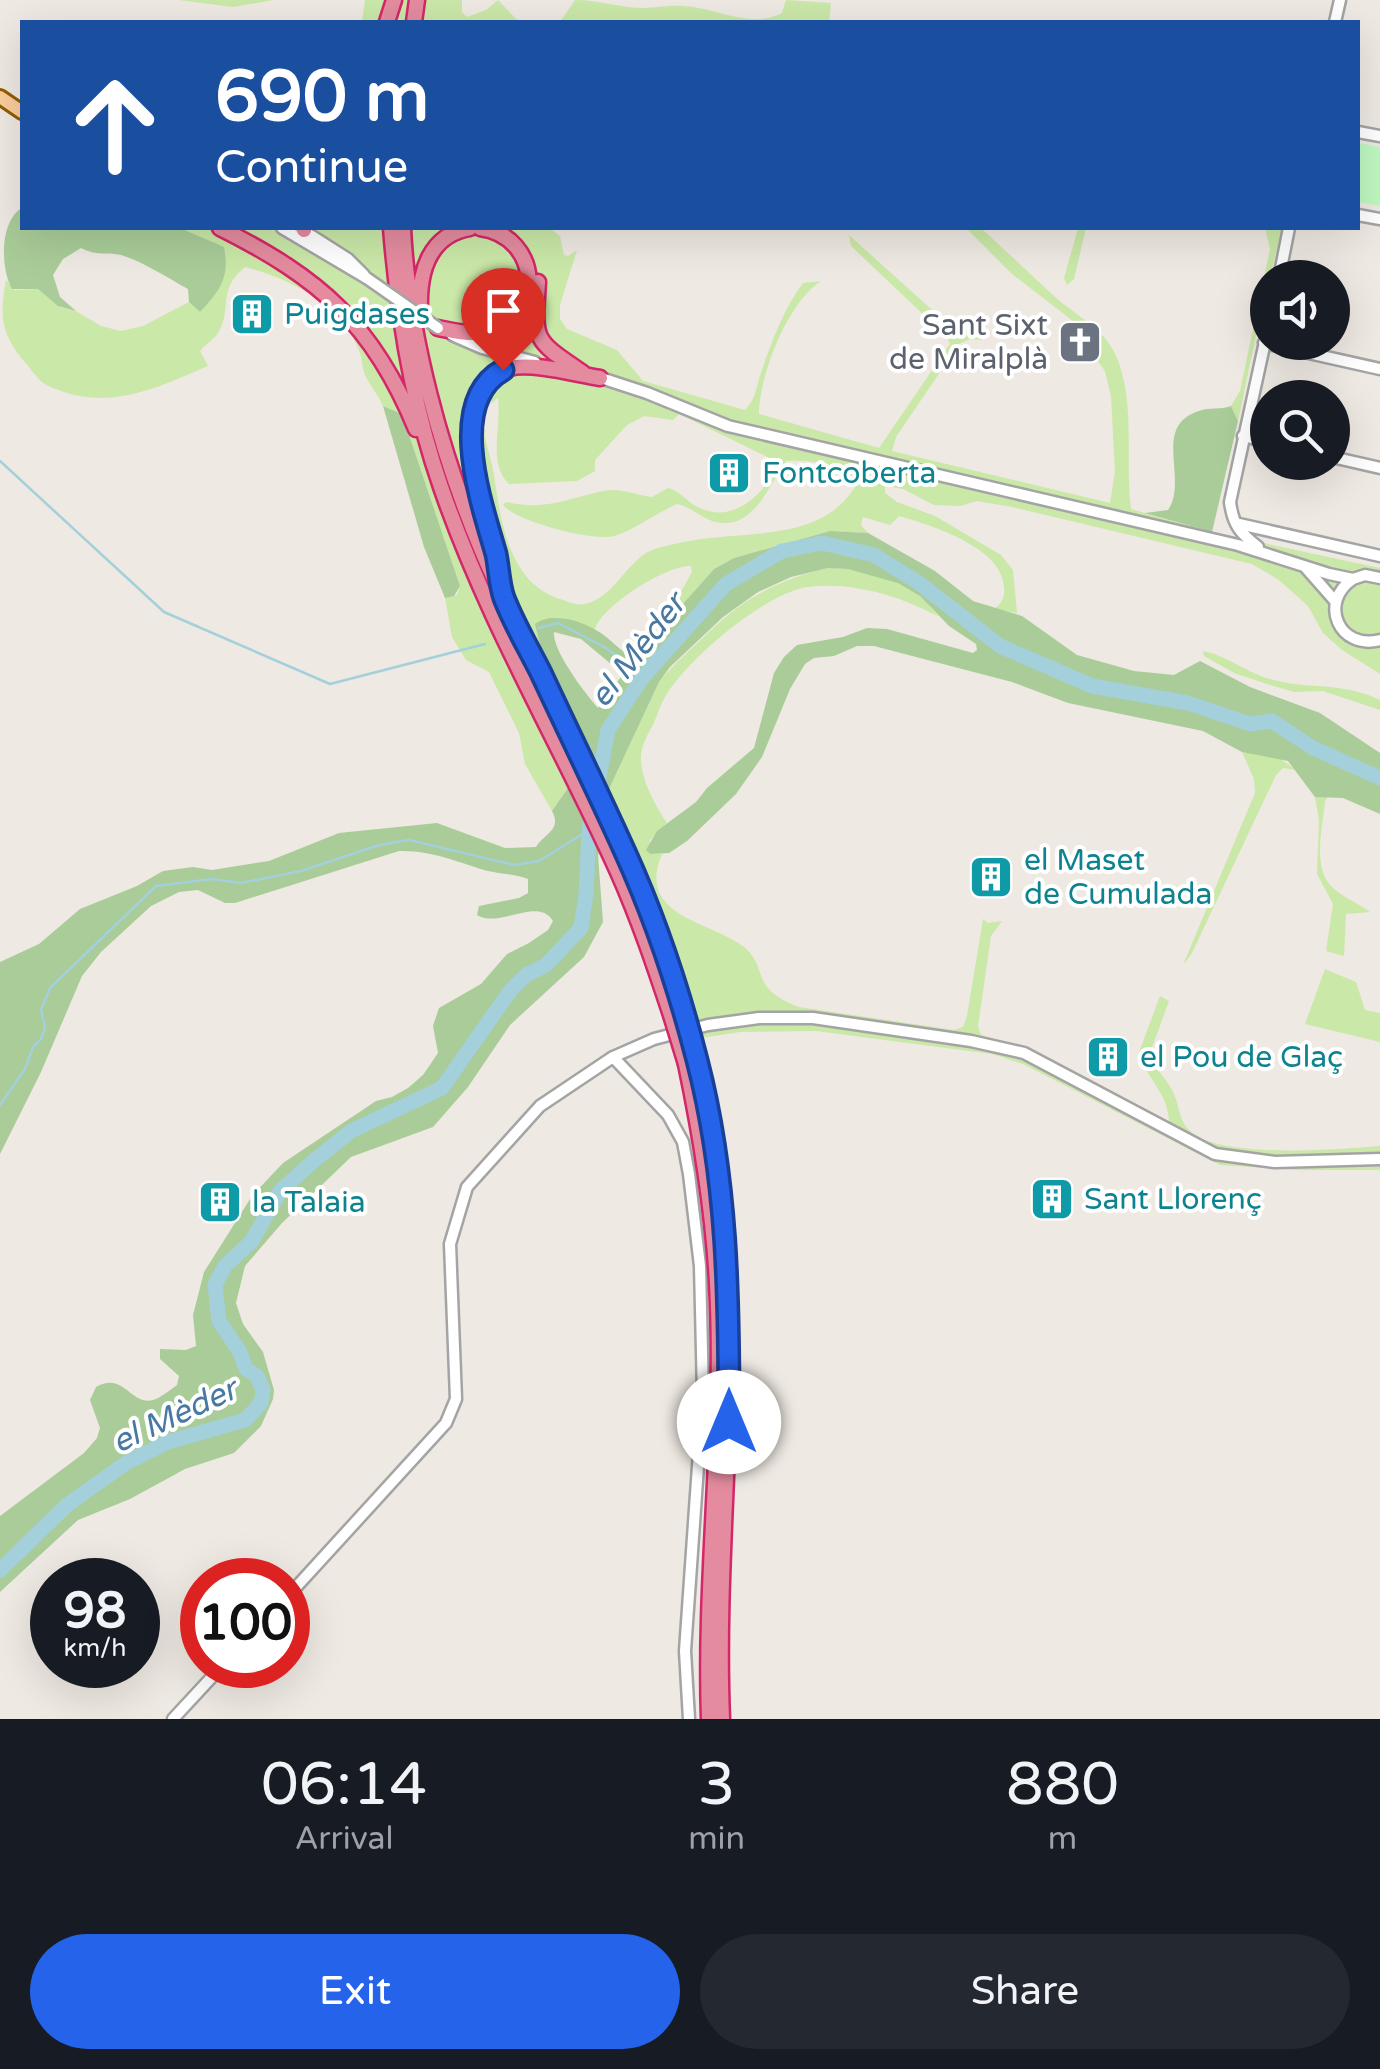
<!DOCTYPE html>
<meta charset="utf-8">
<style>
body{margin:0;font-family:"Varela Round",sans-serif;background:#242831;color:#f1f3f6;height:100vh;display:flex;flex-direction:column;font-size:38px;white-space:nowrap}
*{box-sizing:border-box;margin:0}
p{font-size:32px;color:#9ea1a6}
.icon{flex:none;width:55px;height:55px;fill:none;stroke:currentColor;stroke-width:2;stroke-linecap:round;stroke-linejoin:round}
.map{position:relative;height:1719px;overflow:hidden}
.panel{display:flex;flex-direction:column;background:#171b24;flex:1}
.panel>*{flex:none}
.banner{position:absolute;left:20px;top:20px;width:1340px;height:210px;border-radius:0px;box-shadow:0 10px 40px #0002;background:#1a4fa0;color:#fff;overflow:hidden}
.fabs{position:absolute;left:1250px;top:260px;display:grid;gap:20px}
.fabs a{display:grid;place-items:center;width:100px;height:100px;border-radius:50%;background:#171b24;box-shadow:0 10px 40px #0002;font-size:50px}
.speed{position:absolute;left:30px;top:1558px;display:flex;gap:20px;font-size:50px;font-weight:700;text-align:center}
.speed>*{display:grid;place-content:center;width:130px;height:130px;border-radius:50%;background:#171b24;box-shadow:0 10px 40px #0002;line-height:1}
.speed small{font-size:25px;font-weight:400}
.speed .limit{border:15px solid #d22;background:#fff;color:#111}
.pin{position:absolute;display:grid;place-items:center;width:85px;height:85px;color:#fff;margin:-102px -42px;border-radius:50% 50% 50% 0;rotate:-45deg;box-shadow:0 0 10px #0007}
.pin .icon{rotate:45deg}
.me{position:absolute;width:110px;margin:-55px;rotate:0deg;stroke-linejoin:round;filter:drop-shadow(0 0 8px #0008)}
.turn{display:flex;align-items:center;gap:35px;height:210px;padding:0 30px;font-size:45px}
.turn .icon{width:130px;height:130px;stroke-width:2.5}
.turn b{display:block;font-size:70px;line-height:85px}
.eta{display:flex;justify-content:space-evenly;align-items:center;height:170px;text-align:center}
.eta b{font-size:60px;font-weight:600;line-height:70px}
.button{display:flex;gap:20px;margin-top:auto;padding:20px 30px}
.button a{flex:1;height:115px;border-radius:60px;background:#2563eb;color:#fff;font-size:40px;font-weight:600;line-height:115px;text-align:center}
.button a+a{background:#242831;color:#f1f3f6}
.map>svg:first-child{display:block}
.grass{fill:#cae8a8;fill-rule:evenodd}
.forest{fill:#a9cc98;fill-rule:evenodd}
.park{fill:#bff8c1}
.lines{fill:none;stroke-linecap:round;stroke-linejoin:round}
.stream{stroke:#a3d0db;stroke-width:2.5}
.river{stroke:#a3d0db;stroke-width:15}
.minor-casing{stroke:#a4a4a4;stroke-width:15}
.major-casing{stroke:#925d03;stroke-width:18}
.highway-casing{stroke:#d42769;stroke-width:19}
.minor{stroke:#fff;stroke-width:10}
.major{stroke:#facd9b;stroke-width:12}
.highway{stroke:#e48b9f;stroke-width:14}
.minor-bridge-casing{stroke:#a4a4a4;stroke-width:15;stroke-linecap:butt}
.highway-bridge-casing{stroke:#d42769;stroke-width:19;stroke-linecap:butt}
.minor-bridge{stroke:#fff;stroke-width:10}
.highway-bridge{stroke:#e48b9f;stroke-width:14}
.route-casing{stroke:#184099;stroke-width:25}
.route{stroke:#2563eb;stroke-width:18}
.labels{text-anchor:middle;stroke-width:8;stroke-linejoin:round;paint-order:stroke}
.culture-label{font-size:30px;fill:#0d838f;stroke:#fff;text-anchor:start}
.worship-label{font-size:30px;fill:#5b616d;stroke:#fff;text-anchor:end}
.water-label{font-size:32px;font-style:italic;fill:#4879a2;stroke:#fff}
</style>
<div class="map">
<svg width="1380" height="1719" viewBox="0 0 1380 1719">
<rect width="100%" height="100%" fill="#eee9e2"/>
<path class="grass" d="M179 0H274L233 7Z
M365 0H462V12L467 17 486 10 498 0 519 22H362Z
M575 0C599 0 620 8 644 8 657 8 670 5 683 6 716 7 750 30 782 13L786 0 831 3 829 22H560Z
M180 228H550L560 236 564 255 568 256 577 250 560 305V319L567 329 617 350 643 381 745 410C756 399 756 387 761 373 771 343 784 308 803 283L821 281C787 303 759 376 759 414L879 448 950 344 946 336 851 246 849 235 941 318 960 326 976 325 975 336 983 340 970 339 959 344 896 437 892 451 1110 503 1115 472 1111 396 1105 371 1094 356V346L1082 328 1012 274 966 228H981C1006 251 1030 274 1055 297 1079 318 1108 330 1119 363 1135 410 1125 461 1131 509L1212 532 1380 568V674L1342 650 1323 633 1308 606 1279 580 1252 564 1012 507 977 501 960 506 934 505 903 489 885 486V493L897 502 935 516 1001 555 1013 570 1017 613 994 609C1004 602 1006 594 1003 581 996 546 931 525 899 516L890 525 863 517 861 525 868 533 830 531 734 558 714 569 672 617 679 595 692 572 691 566C666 565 602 606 595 629L557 618 541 649 584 743 568 788 552 811 525 764 519 733 489 672 466 660 452 637 445 598 457 595 460 586 402 414 383 406C378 394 367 382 364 372 362 367 362 361 361 356 345 306 292 279 245 267 216 291 233 308 218 333 214 339 205 345 200 351L208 366C162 386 114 409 64 392 57 389 49 387 43 383 35 376 29 366 22 359 0 331 0 315 6 280L14 290 38 289 60 307 76 311 101 326 121 331 143 326 189 302 200 312 224 248ZM498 398C502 425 487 463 509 484L577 481 595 471V460L627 425 644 416 673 420 679 414 772 459C774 474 768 483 758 494 739 512 718 519 694 505 685 499 679 491 668 488L652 497C635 495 620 487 603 491 566 499 546 511 506 502L503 505C515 521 593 542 614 536 635 530 656 513 677 504 691 507 699 516 712 521 753 534 769 484 786 461 810 460 842 463 858 482 822 547 740 528 679 543 666 546 653 548 643 555 624 569 610 599 585 604 578 606 569 602 563 600 509 585 501 523 494 475 490 450 480 433 485 408Z
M1078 228H1086L1074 279 1067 285 1064 278Z
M1265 228H1282L1270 277 1268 278 1238 421 1231 406 1240 391 1270 249Z
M828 568C857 568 893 576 916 593 925 599 931 609 939 617 901 596 852 581 807 587 764 594 687 659 665 697 660 705 657 716 653 725 647 735 640 748 641 761 642 781 656 807 667 823L650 840V854H662C635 917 712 921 744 947 770 969 748 988 799 1007L954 1030 963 1027 967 1016 983 919 988 923 1002 921 991 936 978 1026 981 1035C1052 1055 1104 1088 1169 1122 1169 1096 1148 1078 1138 1055L1160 996 1169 1001 1149 1056C1156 1070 1168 1080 1174 1094 1179 1106 1180 1122 1189 1130 1218 1160 1339 1149 1380 1146V1170H1299L1220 1165 1023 1064 992 1054 816 1031 740 1032 701 1038 655 898 609 789 659 682C674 663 693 648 710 631 745 597 781 579 828 568Z
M1203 651C1226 655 1247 673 1270 679 1307 690 1341 681 1380 700V710L1323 691 1294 692 1270 685 1234 673 1204 656Z
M1242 752 1278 757 1296 770 1283 768 1276 775 1192 953 1183 965 1255 793 1254 779Z
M1329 795 1325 801C1323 825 1312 866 1331 886 1342 897 1358 903 1370 912L1346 914 1344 956 1326 951 1333 904 1317 874 1319 820 1315 797Z
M1325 969 1356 982 1365 1010 1380 1013V1042L1305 1024Z"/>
<path class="forest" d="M22 208V228H180L224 247C230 278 220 290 200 312L189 302 188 289C166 277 144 262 121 255 105 251 98 257 81 248L63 259 53 275 60 297 76 311 58 306 38 289H12C0 268 0 220 22 208Z
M383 406 402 414 460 586 454 596 445 598 424 547Z
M1231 406 1238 421 1212 532 1145 513 1168 510C1189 480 1151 426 1199 411 1210 407 1220 410 1231 406Z
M830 531 868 533 935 571 973 601 1022 616 1077 655 1134 671 1174 675 1200 661 1250 687 1320 713 1380 753V814L1343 798 1315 797 1288 761 1242 752 1203 731 1068 703 1012 682 874 646H857L834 656 814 658 805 664 790 689 762 757 736 794 687 841 669 853 650 854 646 850 657 831 696 802 707 788 754 748 774 673 784 657 797 645 843 637 867 628 887 629 973 653 977 650 976 644 949 626 920 596 898 583 848 569 828 568 791 577 758 592 723 617 670 667 659 682 609 789 598 856 603 922 584 957 510 1025 468 1087 433 1127 351 1157 282 1223 245 1266 236 1303 243 1324 263 1352 274 1390 273 1399 261 1426 234 1453 185 1469 130 1499 78 1520 0 1592V1516L84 1453 97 1438 100 1428 90 1400 96 1387C125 1370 131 1409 156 1399 163 1396 171 1389 177 1385L179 1376 160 1359V1349L186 1350 196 1346 193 1315 204 1272 252 1196 283 1163 376 1101 392 1097 408 1088 423 1075 438 1053 433 1026 439 1008 481 984 507 954 529 943 548 930 553 921C538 896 499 929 477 915L479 906 519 898 528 893V879C514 874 501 874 488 871 457 862 431 850 399 851L235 903H225L198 890 179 892 151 906 101 952 82 976 41 1072 0 1154V962L39 944 80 909 137 886 163 871 193 867 212 870 269 861 339 833 437 823 505 848 536 847C545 833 562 830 552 811L568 788 584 743 541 649 535 624C550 612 580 620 596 630 611 638 619 652 635 658L714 569 734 558ZM554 632 581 639 623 674 598 708C585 693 552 650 554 632Z"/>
<path class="park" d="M1358 143 1380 147V206L1358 202Z"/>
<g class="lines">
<path class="stream" d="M0 461 164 612 330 684 485 644
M539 628 558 623 606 648 644 676
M0 1105 25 1069 33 1047 41 1039 45 1028 41 1010 50 988 156 886 212 879 241 883 301 871 379 845 409 840 514 865 539 861 589 830"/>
<path class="river" d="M0 1570 67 1505 126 1463 168 1442 245 1420 261 1403 263 1390 257 1376 246 1369 240 1352 219 1321 215 1285 225 1266 251 1242 281 1190 316 1159 351 1131 442 1088 510 991 526 975 546 965 581 928 586 894 589 830 608 730 642 678 726 584 782 551 822 543 874 555 919 583 1000 646 1092 686 1188 703 1250 724 1272 721 1313 748 1380 778"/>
<g class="minor-casing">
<path id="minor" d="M1335 22 1340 0
M1358 132 1380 136
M1358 215 1380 219
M282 228 368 279
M301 229 348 259 364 275
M1279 278 1289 228
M452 335 482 348 535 362
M1264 343 1380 369
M595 376 647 393 728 426 1238 545 1329 574 1353 579 1365 575 1380 578
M1243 436 1268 442
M1332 457 1380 468
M1239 524 1380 556
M1258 547C1240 533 1233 525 1230 502L1268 328
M1306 568 1335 601
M1353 579C1318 602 1339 651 1380 640
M613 1057 668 1115 683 1142 689 1174 700 1266 703 1395 685 1651 689 1719
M288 1596 446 1423 456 1399 450 1244 467 1187 540 1106 613 1057 654 1039 708 1025 759 1018H813L971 1041 1024 1053 1215 1154 1275 1162 1380 1159
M173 1719 223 1665"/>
</g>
<g class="major-casing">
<path id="major" d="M0 97 22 112"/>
</g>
<g class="highway-casing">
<path id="highway" d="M387 22 394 0
M414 22 417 0
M220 228C320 278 373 324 416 429
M303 228 304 230
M391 228C398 315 412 404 441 487 487 621 560 744 618 872 639 919 655 967 671 1015
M403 228C408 333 441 454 482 551 526 654 582 752 626 854 649 905 666 959 684 1011
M538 282C534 342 533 339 583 373
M420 308C419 272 429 235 470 228
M438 328C453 331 469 335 485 332 546 322 542 236 480 228
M501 580C493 532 435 388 509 368 532 362 575 374 600 378
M697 1059C713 1131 726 1204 729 1278 734 1425 716 1572 722 1719
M686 1064C701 1136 713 1209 717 1283 725 1428 704 1574 709 1719"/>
</g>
<use href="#minor" class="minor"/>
<use href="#major" class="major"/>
<use href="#highway" class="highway"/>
<g class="minor-bridge-casing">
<path id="minor-bridge" d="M368 279 438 328"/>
</g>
<g class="highway-bridge-casing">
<path id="highway-bridge" d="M684 1011 697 1059
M671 1015 686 1064"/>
</g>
<use href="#minor-bridge" class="minor-bridge"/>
<use href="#highway-bridge" class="highway-bridge"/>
</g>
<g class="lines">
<g class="route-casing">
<path id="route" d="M503 370C445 402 482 505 496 554 499 568 499 584 504 598 514 624 529 649 541 673 569 733 598 792 625 852 655 918 679 990 697 1060 728 1179 729 1299 729 1422"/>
</g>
<use href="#route" class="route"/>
</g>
<defs>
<g id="building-square" transform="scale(2.25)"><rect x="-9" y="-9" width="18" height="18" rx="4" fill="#0f9aa8" stroke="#fff"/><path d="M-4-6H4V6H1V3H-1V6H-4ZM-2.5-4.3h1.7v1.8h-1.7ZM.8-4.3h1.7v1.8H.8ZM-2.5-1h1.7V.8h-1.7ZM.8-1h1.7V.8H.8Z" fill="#fff"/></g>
<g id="church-square" transform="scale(2.25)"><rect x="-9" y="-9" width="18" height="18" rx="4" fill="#6b7280" stroke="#fff"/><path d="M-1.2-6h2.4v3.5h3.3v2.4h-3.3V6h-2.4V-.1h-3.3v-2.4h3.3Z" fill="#fff"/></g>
</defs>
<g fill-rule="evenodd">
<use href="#building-square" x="252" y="314"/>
<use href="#church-square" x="1080" y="342"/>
<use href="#building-square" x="729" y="473"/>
<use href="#building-square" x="991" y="877"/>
<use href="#building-square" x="1108" y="1057"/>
<use href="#building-square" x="1052" y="1199"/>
<use href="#building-square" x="220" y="1202"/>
</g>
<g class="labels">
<g class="culture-label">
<text x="284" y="324">Puigdases</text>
<text x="762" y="483">Fontcoberta</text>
<text x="1024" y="870">el Maset<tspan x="1024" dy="34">de Cumulada</tspan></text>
<text x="1140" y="1067">el Pou de Glaç</text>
<text x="1084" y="1209">Sant Llorenç</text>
<text x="252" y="1212">la Talaia</text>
</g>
<g class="worship-label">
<text x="1048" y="335">Sant Sixt<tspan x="1048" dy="34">de Miralplà</tspan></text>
</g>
<g class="water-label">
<text transform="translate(637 650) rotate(-52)" y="11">el Mèder</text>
<text transform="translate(174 1415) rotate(-25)" y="11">el Mèder</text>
</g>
</g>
</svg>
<div class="fabs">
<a><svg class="icon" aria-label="sound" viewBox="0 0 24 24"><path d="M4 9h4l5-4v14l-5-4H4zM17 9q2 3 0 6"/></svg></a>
<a><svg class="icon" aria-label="search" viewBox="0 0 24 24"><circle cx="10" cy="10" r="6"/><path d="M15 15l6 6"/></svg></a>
</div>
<div class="speed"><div>98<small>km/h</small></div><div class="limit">100</div></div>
<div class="pin" style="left:503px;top:370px;background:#d93025"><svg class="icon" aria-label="arrive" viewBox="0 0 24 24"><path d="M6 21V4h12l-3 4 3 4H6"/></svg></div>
<svg class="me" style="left:729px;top:1422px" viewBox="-20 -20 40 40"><circle r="19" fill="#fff"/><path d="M0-13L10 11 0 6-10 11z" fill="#2563eb"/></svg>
<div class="banner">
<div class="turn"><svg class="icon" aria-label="ahead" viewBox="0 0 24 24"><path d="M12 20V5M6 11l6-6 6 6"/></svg><div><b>690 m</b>Continue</div></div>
</div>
</div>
<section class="panel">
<div class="eta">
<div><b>06:14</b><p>Arrival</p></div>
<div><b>3</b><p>min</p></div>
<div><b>880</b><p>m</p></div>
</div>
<div class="button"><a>Exit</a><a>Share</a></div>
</section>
